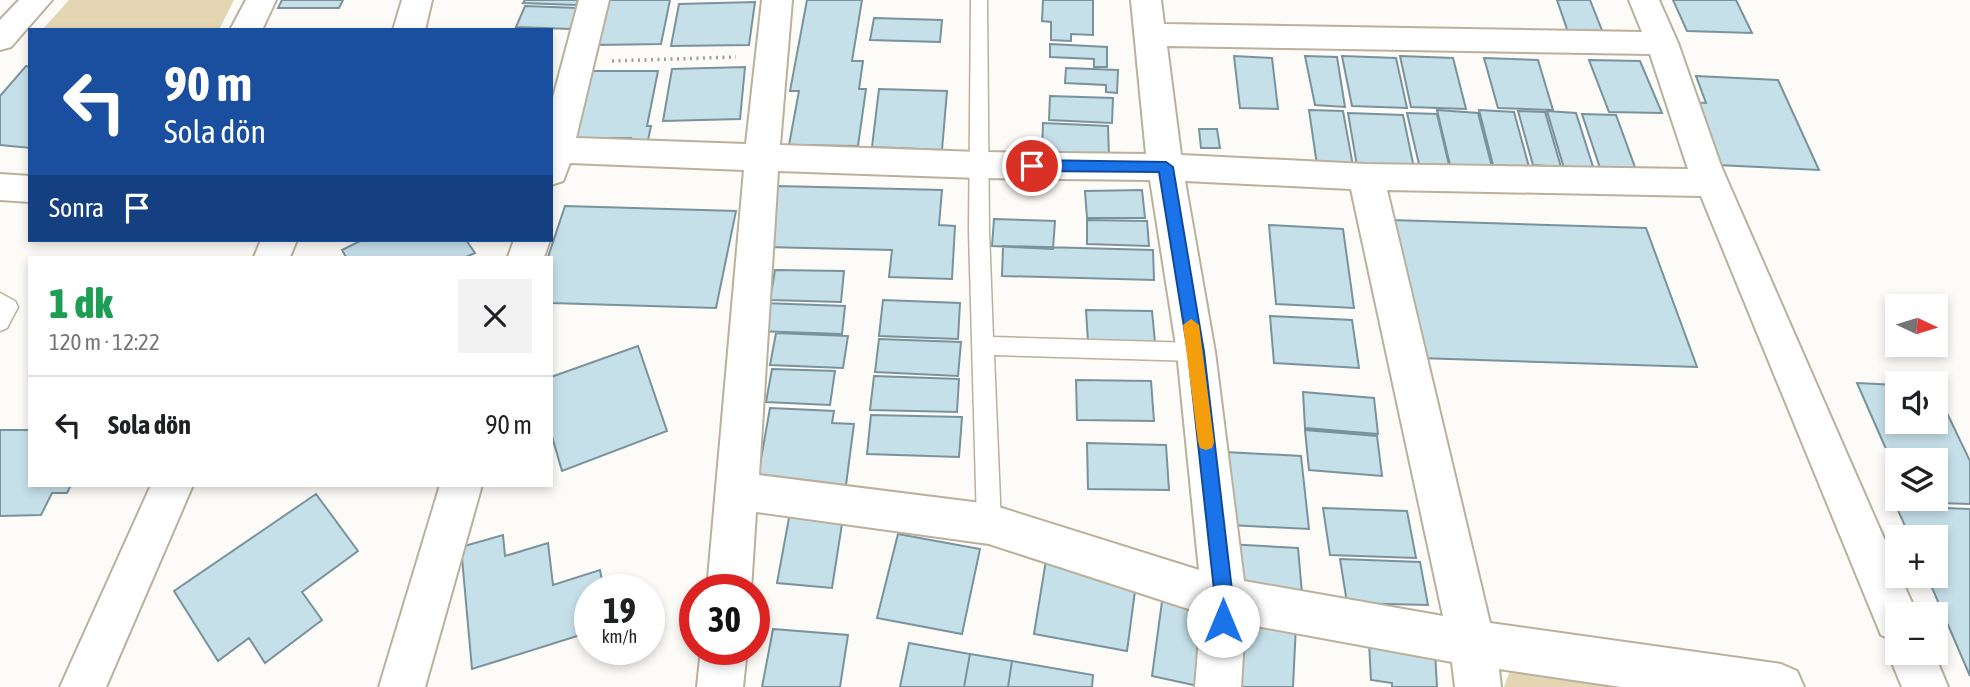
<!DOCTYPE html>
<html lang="tr">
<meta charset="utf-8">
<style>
body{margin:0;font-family:"Asap Condensed",sans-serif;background:#f2f2f2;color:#202124;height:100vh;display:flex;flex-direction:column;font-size:26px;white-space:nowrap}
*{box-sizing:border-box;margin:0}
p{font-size:23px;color:#757577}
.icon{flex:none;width:38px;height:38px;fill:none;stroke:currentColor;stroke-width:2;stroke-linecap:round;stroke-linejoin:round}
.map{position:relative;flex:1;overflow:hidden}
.details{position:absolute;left:28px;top:256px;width:525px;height:231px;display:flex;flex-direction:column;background:#fff;border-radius:0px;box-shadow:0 4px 10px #0003}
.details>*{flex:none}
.hud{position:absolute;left:28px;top:28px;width:525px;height:214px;border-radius:0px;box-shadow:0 4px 10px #0003;background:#1a4fa0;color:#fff;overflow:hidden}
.needle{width:46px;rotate:94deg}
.fabs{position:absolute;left:1885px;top:294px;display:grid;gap:14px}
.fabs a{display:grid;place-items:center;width:63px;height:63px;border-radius:0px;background:#fff;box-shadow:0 4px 10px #0003;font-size:35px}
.speed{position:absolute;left:574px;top:574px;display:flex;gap:14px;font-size:35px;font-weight:700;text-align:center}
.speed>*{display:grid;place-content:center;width:91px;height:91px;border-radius:50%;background:#fff;box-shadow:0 4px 10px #0003;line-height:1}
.speed small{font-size:18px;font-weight:400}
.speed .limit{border:10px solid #d22;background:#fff;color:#111}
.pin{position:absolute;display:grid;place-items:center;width:60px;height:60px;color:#fff;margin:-30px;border:4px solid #fff;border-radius:50%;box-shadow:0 2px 7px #0007}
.me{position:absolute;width:77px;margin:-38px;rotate:0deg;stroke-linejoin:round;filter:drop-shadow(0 0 5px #0008)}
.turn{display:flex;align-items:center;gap:24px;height:147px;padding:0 21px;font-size:32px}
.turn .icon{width:91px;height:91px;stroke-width:2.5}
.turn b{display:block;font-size:49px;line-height:60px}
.then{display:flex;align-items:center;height:66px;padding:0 21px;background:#0003;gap:14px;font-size:26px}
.round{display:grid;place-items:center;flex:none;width:74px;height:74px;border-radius:0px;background:#f2f2f2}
.head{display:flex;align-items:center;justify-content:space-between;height:119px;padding:0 21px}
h1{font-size:42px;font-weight:800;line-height:52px;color:#1e9e55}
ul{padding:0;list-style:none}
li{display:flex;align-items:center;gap:21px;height:98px;padding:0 21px;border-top:2px solid #e0e0e0}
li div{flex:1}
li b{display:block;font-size:26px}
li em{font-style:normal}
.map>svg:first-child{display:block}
.green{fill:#e4d5b3}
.building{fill:#c6e0ea;stroke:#7a929b;stroke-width:2}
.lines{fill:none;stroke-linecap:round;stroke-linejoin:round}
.service-casing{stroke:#bab09c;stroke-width:3}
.minor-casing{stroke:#bab09c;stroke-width:4}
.tertiary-casing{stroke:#bab09c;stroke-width:4}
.path{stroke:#a29f99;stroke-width:3.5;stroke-dasharray:2 4.5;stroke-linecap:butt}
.service{fill:#fff;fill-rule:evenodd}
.minor{fill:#fff;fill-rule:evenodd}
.tertiary{fill:#fff;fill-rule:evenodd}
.route{fill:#1a73e8;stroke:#114b97;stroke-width:2}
.slow{fill:#f59e0b}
</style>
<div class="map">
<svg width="1970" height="687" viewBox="0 0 1970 687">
<rect width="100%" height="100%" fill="#fdfbf7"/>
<path class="green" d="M69 0H234L219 30H42Z
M1512 665 1635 687H1504Z"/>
<path class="building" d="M282 0H343L339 8H278Z
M525 0H578L576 5 523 3Z
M608 0H670L661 44 597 45Z
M807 0H862L852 61H863L859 89H866L858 146 789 145 799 91H790Z
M1043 0H1093V35L1071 34V41L1051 40V22L1042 21Z
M1557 0H1590L1603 33 1568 32Z
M1673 0H1736L1752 33 1687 31Z
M755 2 749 45 671 46 679 4Z
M525 6 578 8 570 29 516 27Z
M874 18 942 20 940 42 870 40Z
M1050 44 1107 47V67H1094V59L1050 57Z
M1234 56 1272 58 1278 109 1240 108Z
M1305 56 1337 57 1345 107 1315 105Z
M1342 56 1396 58 1407 108 1352 106Z
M1400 56 1453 58 1466 109 1411 107Z
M1484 58 1538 60 1553 110 1498 108Z
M1589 60 1640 61 1662 113 1609 112Z
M26 66 30 67V148L0 145V96Z
M745 67 740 119 663 121 672 69Z
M1066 68 1118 70 1117 93 1106 92V85L1065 83Z
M591 71H658L647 126H651L646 149H629L631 138H575Z
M1696 76 1778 80 1819 170 1717 165 1692 102 1706 103Z
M879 89 947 91 942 150 872 147Z
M1050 96 1113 98 1112 123 1049 120Z
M1309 110 1343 111 1353 166 1317 165Z
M1437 110 1478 113 1492 167 1450 165Z
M1479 110 1514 112 1529 167 1493 165Z
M1518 111 1545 112 1561 167 1533 165Z
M1547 111 1576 113 1594 170 1564 168Z
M1348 113 1403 115 1414 168 1357 166Z
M1407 113 1437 114 1449 165 1419 164Z
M1582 114 1616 115 1636 170 1600 168Z
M1043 123 1108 126 1109 157 1042 154Z
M1199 129H1217L1220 148H1201Z
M777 186 942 190 939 225 955 226 952 279 889 277 892 250 766 247Z
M1142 190 1145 218H1087L1085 191Z
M565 206 736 211 716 308 551 303V257H548Z
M994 219 1055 221 1053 249 992 246Z
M1087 220 1147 221 1149 246 1087 244Z
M1391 220 1646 228 1697 367 1419 358Z
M1269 225 1343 229 1354 308 1276 304Z
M362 240H466L475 253 466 257H346L342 250Z
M1003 246 1153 250 1154 280 1002 276Z
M775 270 844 271 841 302 770 300Z
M883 300 960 303 958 339 879 336Z
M761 303 845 306 842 334 756 331Z
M1086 310 1152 311 1155 342H1088Z
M1270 316 1352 320 1359 368 1274 363Z
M776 333 848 336 843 368 770 365Z
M879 339 961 342 958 376 875 372Z
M638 346 667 431 562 471 551 433V377Z
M772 369 835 371 830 405 766 402Z
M874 376 959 379 957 412 870 410Z
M1076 380 1151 381 1154 421 1077 420Z
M1857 383 1897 385V422H1936V390L1970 461V504L1909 502 1908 499H1936V460H1897V474Z
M1303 392 1374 398 1378 434 1305 428Z
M770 408 834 411 832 423 854 424 846 485 757 481Z
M871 415 962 417 959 457 867 454Z
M0 430H30V485H71L67 493H52L41 515 0 516Z
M1305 430 1377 436 1382 476 1309 470Z
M1087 443 1166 445 1169 490 1088 489Z
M1225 452 1301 456 1309 529 1230 525Z
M316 494 358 551 302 592 322 620 265 663 249 638 218 661 174 591Z
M1896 506 1970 509V676L1927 576H1936V537H1910Z
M791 507 844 511 832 588 777 583Z
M1323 508 1407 511 1416 558 1330 555Z
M898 534 980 549 962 634 877 618Z
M503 535 505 556 548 543 553 585 600 570 604 590H590V632L472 669 461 547Z
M1227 544 1298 548 1302 593 1230 588Z
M1340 559 1420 562 1428 605 1347 603Z
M1046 560 1137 576 1127 651 1034 634Z
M1163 594 1207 603 1198 686 1152 676Z
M1242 615 1296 625 1293 687H1236Z
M773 629 848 635 840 687H762Z
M1369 642 1435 652 1437 687H1392V683L1371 680Z
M909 643 970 654 964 687H900Z
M970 654 1012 661 1008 687H964Z
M1012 661 1093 675 1092 687H1008Z"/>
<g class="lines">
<g class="service-casing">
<path id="service" d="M971 0H987L989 231 993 337 1196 343 1203 346 1207 352 1203 358 1196 361 994 355 1001 524 997 532 989 535 981 532 977 524 969 231Z
M0 293 15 301 18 307 7 328 0 331Z"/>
</g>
<g class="minor-casing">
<path id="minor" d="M246 0H276L262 30H230Z
M402 0H432L425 30H393Z
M579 0H609L576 138 746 144 762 0H792L780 145 979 152 1146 154 1131 0H1161L1164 24 1642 32 1629 0H1659L1678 43 1721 166 1897 568V576H1900L1917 614H1897V653H1934L1948 687H1902L1888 653 1893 640 1881 635 1701 196 1387 190 1490 623 1781 664 1797 671 1804 687H1621L1499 669 1501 687H1455L1452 662 1245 624 1241 687H1195L1201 613 989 544 756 512 751 590H707L744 170 570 163 563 181 551 185V105ZM1167 46 1650 54 1688 169 1366 164 1181 155ZM778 171 979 178 1150 180 1177 352 1199 570 989 504 759 475ZM1185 181 1351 189 1443 616 1244 581 1215 352Z
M0 174 30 176V202L0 200Z
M261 240H297L290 257H254Z
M514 240H550L544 257H508Z
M151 485H193L106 687H60Z
M440 485H482L425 687H379Z
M701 649H747L743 687H697Z"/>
</g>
<g class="tertiary-casing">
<path id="tertiary" d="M19 0H52L11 47 0 50V20Z"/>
</g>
<path class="path" d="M612 61 736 57"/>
<use href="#service" class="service"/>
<use href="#minor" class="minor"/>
<use href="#tertiary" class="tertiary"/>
</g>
<path class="route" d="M1032 160 1166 162 1173 167 1204 352 1233 599 1229 627 1223 630 1216 627 1213 621 1215 599 1188 352 1159 172 1032 171 1025 166Z"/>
<path class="slow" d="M1191 319 1199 325 1214 442 1212 448 1206 450 1200 448 1198 442 1183 325Z"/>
</svg>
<div class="fabs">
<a><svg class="needle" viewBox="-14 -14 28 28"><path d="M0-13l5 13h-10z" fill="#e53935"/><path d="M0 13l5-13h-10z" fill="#757577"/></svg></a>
<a><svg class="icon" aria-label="sound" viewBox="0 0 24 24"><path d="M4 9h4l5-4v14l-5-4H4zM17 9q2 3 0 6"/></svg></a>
<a><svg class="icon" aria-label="layers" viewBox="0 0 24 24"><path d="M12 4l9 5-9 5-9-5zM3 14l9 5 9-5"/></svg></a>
<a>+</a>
<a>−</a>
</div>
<div class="speed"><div>19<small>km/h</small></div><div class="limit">30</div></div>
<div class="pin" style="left:1032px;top:166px;background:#d93025"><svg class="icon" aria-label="arrive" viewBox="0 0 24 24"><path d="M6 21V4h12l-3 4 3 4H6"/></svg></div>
<svg class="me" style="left:1223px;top:621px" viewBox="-20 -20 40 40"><circle r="19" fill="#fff"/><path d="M0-13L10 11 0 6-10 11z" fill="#1a73e8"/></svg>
<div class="hud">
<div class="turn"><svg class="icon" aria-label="left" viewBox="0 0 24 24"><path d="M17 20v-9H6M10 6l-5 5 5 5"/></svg><div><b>90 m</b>Sola dön</div></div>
<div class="then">Sonra<svg class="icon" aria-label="arrive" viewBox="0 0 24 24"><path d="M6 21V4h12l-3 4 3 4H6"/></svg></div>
</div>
<section class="details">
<div class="head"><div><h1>1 dk</h1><p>120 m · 12:22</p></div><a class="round"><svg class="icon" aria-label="close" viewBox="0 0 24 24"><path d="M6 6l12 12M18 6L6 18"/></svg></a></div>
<ul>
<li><svg class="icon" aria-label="left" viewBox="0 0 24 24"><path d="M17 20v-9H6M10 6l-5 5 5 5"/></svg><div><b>Sola dön</b></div><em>90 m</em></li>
</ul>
</section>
</div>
